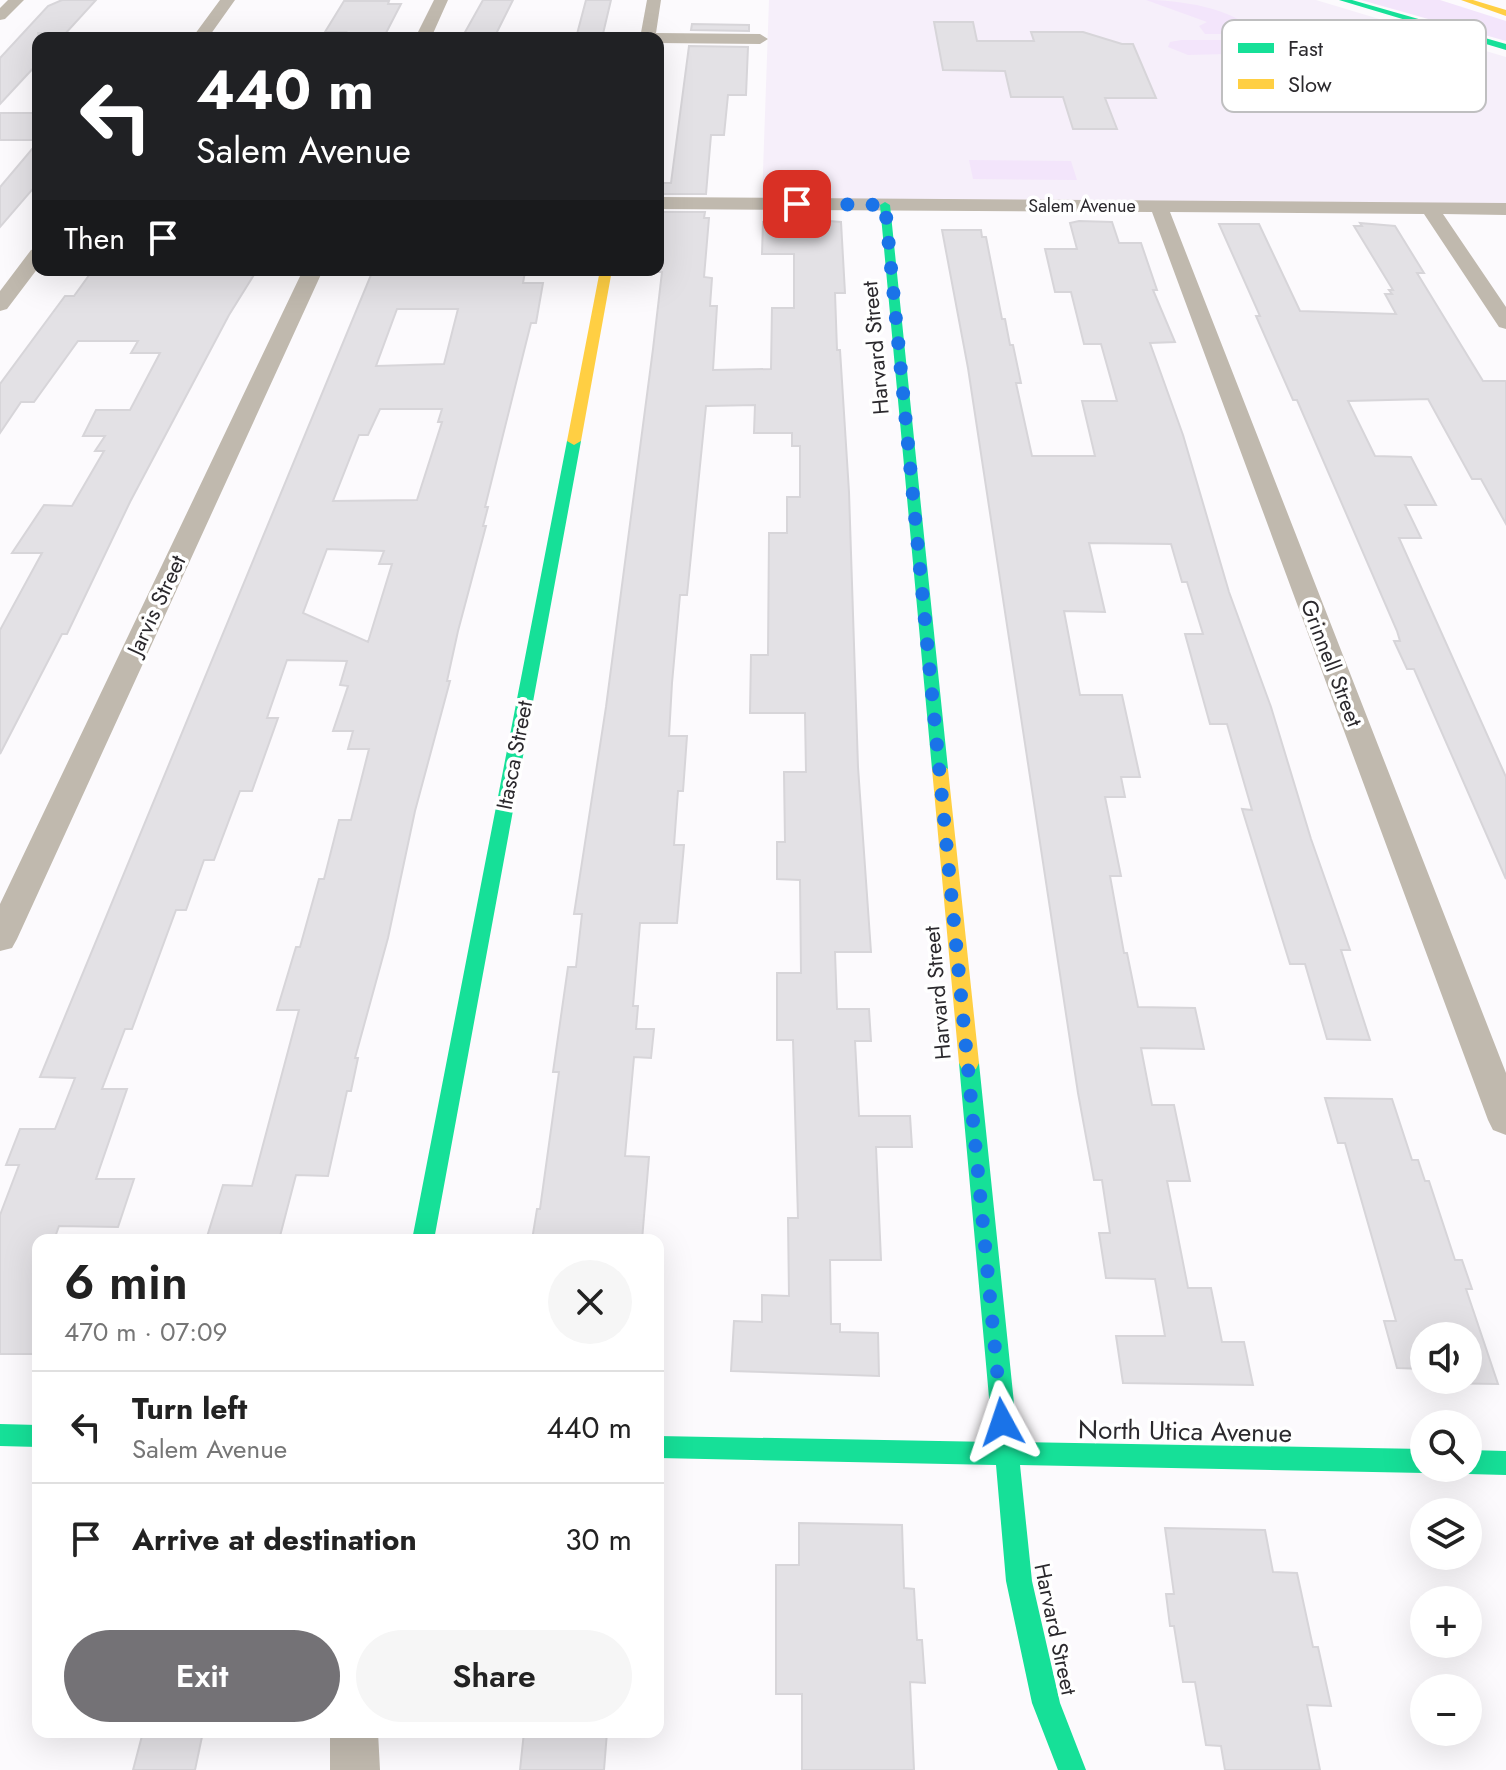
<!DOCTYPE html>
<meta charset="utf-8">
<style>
body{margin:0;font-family:Jost,sans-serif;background:#f6f6f6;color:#222;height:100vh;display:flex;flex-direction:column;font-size:30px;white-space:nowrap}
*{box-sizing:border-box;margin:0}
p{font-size:26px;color:#767676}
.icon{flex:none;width:44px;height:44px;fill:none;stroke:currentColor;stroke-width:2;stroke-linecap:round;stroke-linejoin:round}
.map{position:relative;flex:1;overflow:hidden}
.panel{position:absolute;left:32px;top:1234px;width:632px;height:504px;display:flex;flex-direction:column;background:#fff;border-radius:16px;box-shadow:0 8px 32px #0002}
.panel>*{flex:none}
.guide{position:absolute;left:32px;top:32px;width:632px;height:244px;border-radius:16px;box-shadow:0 8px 32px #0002;background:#202124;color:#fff;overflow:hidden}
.controls{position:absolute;left:1410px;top:1322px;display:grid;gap:16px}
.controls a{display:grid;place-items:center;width:72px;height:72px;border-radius:50%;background:#fff;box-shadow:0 8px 32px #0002;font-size:40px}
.pin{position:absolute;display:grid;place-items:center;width:68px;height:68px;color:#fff;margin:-34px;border-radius:16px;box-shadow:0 4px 12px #0006}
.me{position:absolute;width:88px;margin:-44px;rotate:355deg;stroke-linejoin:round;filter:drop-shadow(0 0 6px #0008)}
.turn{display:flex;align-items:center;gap:28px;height:168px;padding:0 32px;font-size:36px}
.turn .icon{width:104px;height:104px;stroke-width:2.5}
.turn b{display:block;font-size:56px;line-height:68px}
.then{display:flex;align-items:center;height:76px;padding:0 32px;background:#0003;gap:16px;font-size:30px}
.round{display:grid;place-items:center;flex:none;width:84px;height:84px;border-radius:42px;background:#f6f6f6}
.overview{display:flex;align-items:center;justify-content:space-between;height:136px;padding:0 32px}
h1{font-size:48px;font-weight:600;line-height:60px}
.cta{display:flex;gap:16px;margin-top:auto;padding:16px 32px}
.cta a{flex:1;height:92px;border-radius:48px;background:#747276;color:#fff;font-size:32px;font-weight:600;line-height:92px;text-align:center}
.cta a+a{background:#f6f6f6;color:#222}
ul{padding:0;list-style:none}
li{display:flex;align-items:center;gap:24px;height:112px;padding:0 32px;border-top:2px solid #e0e0e0}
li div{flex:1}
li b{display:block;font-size:30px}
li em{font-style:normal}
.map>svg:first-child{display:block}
.built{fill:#f6effa}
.green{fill:#f3e5fb}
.building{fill:#e3e1e5;stroke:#d7d5d9;stroke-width:2;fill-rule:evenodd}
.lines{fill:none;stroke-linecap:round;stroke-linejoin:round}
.street{fill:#c0b9ae;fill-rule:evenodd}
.fast{fill:#16e098;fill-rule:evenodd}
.slow{fill:#ffcf43;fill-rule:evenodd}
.route{stroke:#1a73e8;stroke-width:14;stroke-dasharray:0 25.2}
.labels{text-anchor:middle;stroke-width:7;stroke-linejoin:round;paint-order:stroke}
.far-street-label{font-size:18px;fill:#2b292d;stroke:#fff}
.street-label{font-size:22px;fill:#2b292d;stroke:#fff}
.near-street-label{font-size:26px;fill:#2b292d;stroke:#fff}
.key{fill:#fff;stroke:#bfbfc0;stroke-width:2}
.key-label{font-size:22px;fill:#2b292d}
</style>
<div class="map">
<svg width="1506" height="1770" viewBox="0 0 1506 1770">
<rect width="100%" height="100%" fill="#fcfafd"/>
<path class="built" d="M769 0H1316L1506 57V204L762 199Z"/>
<path class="green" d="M1146 0C1175 0 1238 7 1254 34H1205L1199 26 1207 22Z
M1361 0H1440L1506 21V41Z
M1181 40H1253L1258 42 1265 53 1188 55 1168 47 1170 42Z
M969 160 1071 161 1077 180 973 179Z"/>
<path class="building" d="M62 0H96L65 34 38 33V63L0 104V58L48 6Z
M483 0H513L496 34H464Z
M586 0H611L602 38H576Z
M344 1H389L388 4H401L386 33H377L374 38H342L346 32H325Z
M934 22H973L977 41H1034L1031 32H1083L1122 44H1133L1156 98H1105L1117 129H1073L1063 97H1011L1005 71 943 70Z
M692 24 749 25V31L691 30Z
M689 46 748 47 746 95H728L724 135H711L706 194H658V183H671Z
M0 113H38V140H0Z
M38 142V183L0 227V187Z
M658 212H705L704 218H709L704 277 712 278 710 306H717L713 370 771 369 772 308H794V254H762L763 222H804V219L841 222 845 293H835L837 350H840L849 492 858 767 871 952H835L837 1009H869L871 1041H855L859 1116H910L912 1147H876L881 1260H830L831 1324H840V1332L878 1333 879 1376 731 1371 734 1321 762 1322V1295L789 1296 788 1218H798L793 1040H777V973H801L800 880 777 879V842H785L784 772H806L805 713H750L751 655H768L769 533H787V497H800V446H792V433H754L755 405 706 406 687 595H680L672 683 669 736H687L683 791H678L674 845H684L677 923H640L633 1006H638L636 1029H654L651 1058 634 1057 625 1156 649 1157 642 1240H532L537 1209H540L559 1072H553L568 967H576L582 914H574L606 707 653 349 662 272H658Z
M1079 221 1112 222 1119 243H1141L1157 290H1153L1175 342 1150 343 1183 435 1229 592 1271 707 1311 839 1350 950H1341L1370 1040 1327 1039 1305 964H1290L1242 809 1252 810 1227 724H1210L1185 634H1203L1187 582H1182L1171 544 1089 543 1105 612 1064 611 1080 695H1122L1140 777H1121L1125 797H1105L1121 876H1110L1124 953H1127L1138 1007 1195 1008 1204 1049 1141 1048 1152 1105H1174L1190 1181H1167L1188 1288H1211L1222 1342H1244L1253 1385 1123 1383 1116 1336H1165L1155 1279 1106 1278 1099 1233H1110L1102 1180H1094L1078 1093 968 368 942 230H981L982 237H986L1002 319H1005L1010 345H1013L1021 383H1016L1032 456H1095L1082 401H1117L1101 344H1084L1071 292H1055L1045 249H1077L1070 223Z
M1360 223 1395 226 1424 273H1417L1483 381H1506V524L1481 479H1472L1428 399 1348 401 1375 456 1411 457 1436 505H1405L1421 538H1399L1506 777V879L1414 669H1407L1394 641H1400L1397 631 1297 400H1293L1256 316H1260L1219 224H1259L1300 311 1396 314 1385 294H1392L1389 290H1393L1354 226H1362Z
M114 270H257L229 315 130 502 67 634H62L0 754V630L42 553H12L44 505 72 506 104 451H95L105 436H83L96 410H130L160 353H131L138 341H78L34 402H21L0 433V384L65 296H74L90 274Z
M373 270 525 272 523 283H543L536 323H531L485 507H488L483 526H486L458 631 447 681H450L415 811 388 938 355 1058H358L351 1091H347L328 1176 296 1175 279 1240H206L223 1185 252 1186 299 1010H277L296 947H300L319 879H324L339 820H351L369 749H348L353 731H333L348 686 340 685 347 661 287 660 267 718H278L252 791H240L214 860H204L186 910H176L132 1029H125L102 1089H127L96 1179H134L118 1227 59 1226 54 1240H38V1354H0V1215L19 1165H6L20 1129H55L75 1078 40 1077ZM397 309H458L444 364 376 366ZM380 409H442L438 422H442L417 500 333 501 359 435H368ZM327 549 384 551 379 564H392L368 642 303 613Z
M1325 1098 1392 1099 1412 1160H1418L1425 1181H1429L1455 1260H1462L1472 1289H1466L1498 1384 1433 1383 1432 1380H1468V1336H1424V1369L1397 1368 1384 1321H1396L1345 1143H1338Z
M799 1523 902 1525 904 1588 914 1589 917 1640H922L925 1683 910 1682 914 1770H802V1694H776V1565H799Z
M1165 1528 1265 1530 1273 1572 1297 1573 1313 1647H1318L1331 1706 1307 1705 1320 1770H1225L1221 1746 1206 1745 1195 1682H1183L1174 1626H1170L1166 1594H1174Z
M143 1732H203L195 1770H133Z
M524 1732H607L604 1770H520Z"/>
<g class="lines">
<path class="street" d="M8 0H24L5 19 0 20V8Z
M220 0H235L208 38H192Z
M434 0H448L431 38H415Z
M647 0H661L656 33 760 34 768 39 760 44 658 43V38H640Z
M658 197 1506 203V215L1443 214 1506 307V329L1499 327 1424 214 1170 212 1506 1073V1135L1493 1130 1488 1120 1152 212 658 209Z
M38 248V268L7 309 0 311V291L31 250Z
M303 270H323L17 939 12 948 0 951V904Z
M330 1732H378L380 1770H330Z"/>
<path class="fast" d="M1339 0H1352L1506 44V50Z
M885 202 890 205 948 769 940 774 932 769 880 205Z
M574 437 581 441 434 1240H412L567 441Z
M969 1055 976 1057 979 1063 1018 1442 1424 1449V1468H1433L1424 1473 1020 1465 1032 1581 1060 1703 1086 1770H1058L1032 1703 1006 1581 996 1465 658 1458V1436L993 1442 959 1063 962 1057Z
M0 1424 38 1425V1447L0 1446Z
M1468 1450 1506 1451V1475L1468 1474 1459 1470 1458 1468H1468Z"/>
<path class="slow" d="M1461 0H1473L1506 10V16Z
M600 270H612L581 441 574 445 567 441Z
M940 764 948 769 979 1063 976 1069 969 1071 962 1069 959 1063 932 769Z"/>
</g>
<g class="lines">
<path class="route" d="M797 204 885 205 1002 1422"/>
</g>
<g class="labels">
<g class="far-street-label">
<text x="1082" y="212">Salem Avenue</text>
</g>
<g class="street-label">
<text transform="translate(875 348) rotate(-95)" y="8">Harvard Street</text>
<text transform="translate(156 605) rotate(-65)" y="8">Jarvis Street</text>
<text transform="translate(1332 663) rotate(69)" y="8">Grinnell Street</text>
<text transform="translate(514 755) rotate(-79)" y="8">Itasca Street</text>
<text transform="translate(937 993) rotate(-95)" y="8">Harvard Street</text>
<text transform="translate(1056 1629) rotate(78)" y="8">Harvard Street</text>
</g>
<g class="near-street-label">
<text transform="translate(1185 1431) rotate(1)" y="9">North Utica Avenue</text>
</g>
</g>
<rect x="1222" y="20" width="264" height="92" rx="12" class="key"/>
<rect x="1238" y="43" width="36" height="10" fill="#16e098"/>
<rect x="1238" y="79" width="36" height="10" fill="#ffcf43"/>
<g class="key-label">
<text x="1288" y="56">Fast</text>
<text x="1288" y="92">Slow</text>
</g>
</svg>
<div class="controls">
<a><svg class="icon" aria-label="sound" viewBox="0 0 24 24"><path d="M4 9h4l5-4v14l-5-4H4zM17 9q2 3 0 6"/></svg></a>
<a><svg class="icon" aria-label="search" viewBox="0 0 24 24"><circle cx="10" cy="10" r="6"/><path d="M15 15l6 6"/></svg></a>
<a><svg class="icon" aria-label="layers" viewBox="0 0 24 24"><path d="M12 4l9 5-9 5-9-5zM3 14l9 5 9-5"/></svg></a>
<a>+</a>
<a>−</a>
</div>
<div class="pin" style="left:797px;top:204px;background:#d93025"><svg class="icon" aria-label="arrive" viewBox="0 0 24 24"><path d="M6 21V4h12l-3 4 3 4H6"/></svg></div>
<svg class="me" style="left:1002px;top:1422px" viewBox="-20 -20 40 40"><path d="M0-17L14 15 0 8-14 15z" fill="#1a73e8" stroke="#fff" stroke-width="4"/></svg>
<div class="guide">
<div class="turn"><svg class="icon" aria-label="left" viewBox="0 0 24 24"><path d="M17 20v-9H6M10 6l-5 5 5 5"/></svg><div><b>440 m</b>Salem Avenue</div></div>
<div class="then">Then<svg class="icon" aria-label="arrive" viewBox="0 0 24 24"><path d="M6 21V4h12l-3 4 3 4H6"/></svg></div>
</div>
<section class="panel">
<div class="overview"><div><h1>6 min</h1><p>470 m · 07:09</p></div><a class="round"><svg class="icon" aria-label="close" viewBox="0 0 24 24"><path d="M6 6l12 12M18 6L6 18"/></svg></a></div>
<ul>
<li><svg class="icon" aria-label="left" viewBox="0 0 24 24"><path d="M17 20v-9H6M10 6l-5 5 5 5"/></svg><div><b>Turn left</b><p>Salem Avenue</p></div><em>440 m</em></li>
<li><svg class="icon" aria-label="arrive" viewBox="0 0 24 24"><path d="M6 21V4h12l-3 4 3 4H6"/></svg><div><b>Arrive at destination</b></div><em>30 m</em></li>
</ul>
<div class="cta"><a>Exit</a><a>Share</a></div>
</section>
</div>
